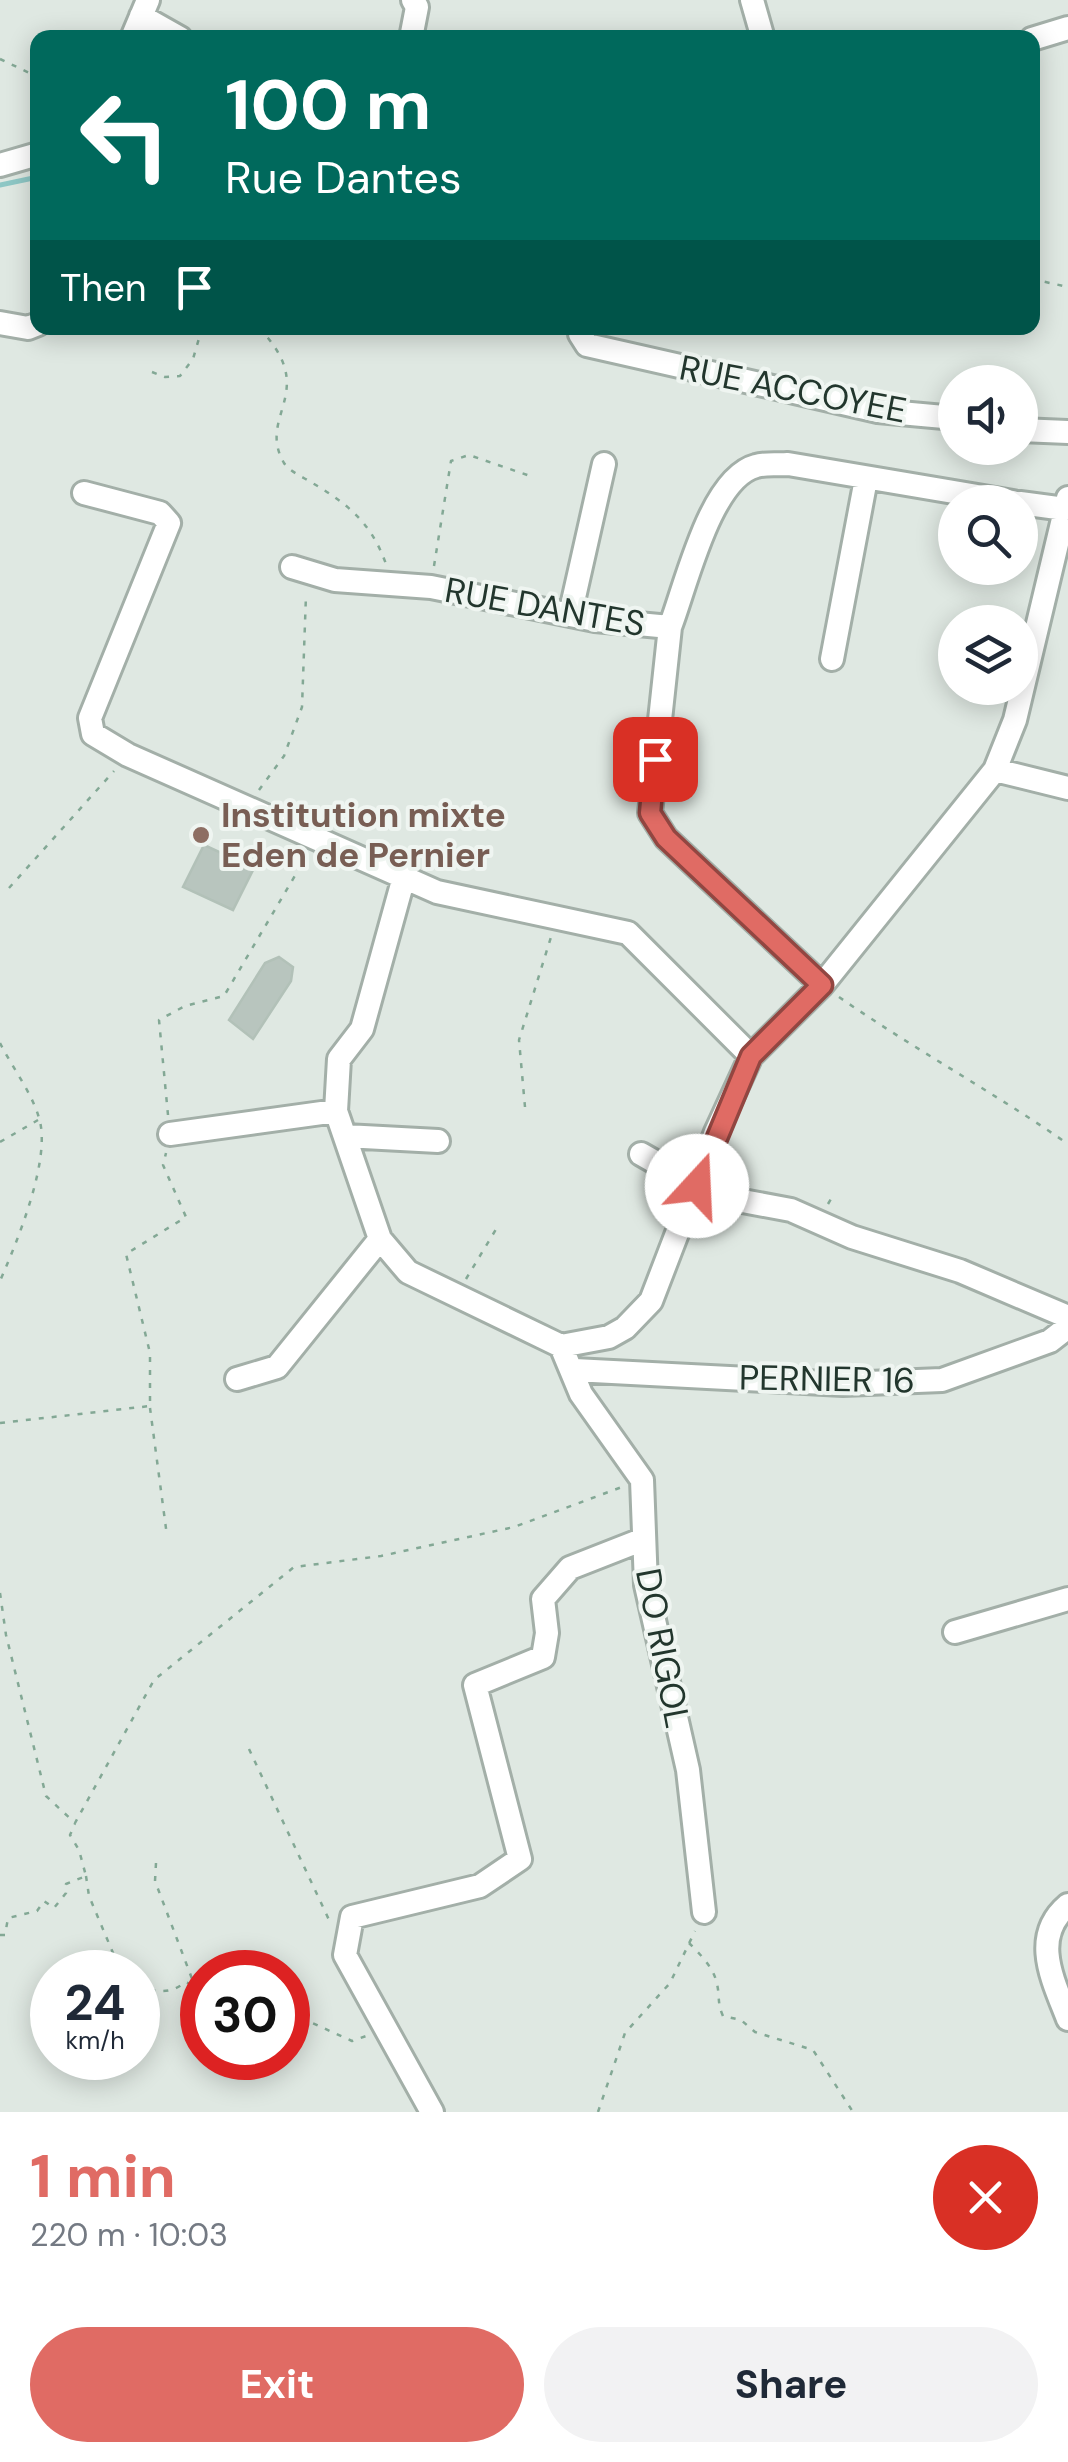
<!DOCTYPE html>
<meta charset="utf-8">
<style>
body{margin:0;font-family:"DM Sans",sans-serif;background:#f2f2f3;color:#1f2937;height:100vh;display:flex;flex-direction:column;font-size:38px;white-space:nowrap}
*{box-sizing:border-box;margin:0}
p{font-size:32px;color:#747a83}
.icon{flex:none;width:55px;height:55px;fill:none;stroke:currentColor;stroke-width:2;stroke-linecap:round;stroke-linejoin:round}
.map{position:relative;height:2112px;overflow:hidden}
.sheet{display:flex;flex-direction:column;background:#fff;flex:1}
.sheet>*{flex:none}
.hud{position:absolute;left:30px;top:30px;width:1010px;height:305px;border-radius:20px;box-shadow:0 5px 25px #0003;background:#00695c;color:#fff;overflow:hidden}
.controls{position:absolute;left:938px;top:365px;display:grid;gap:20px}
.controls a{display:grid;place-items:center;width:100px;height:100px;border-radius:50%;background:#fff;box-shadow:0 5px 25px #0003;font-size:50px}
.speed{position:absolute;left:30px;top:1950px;display:flex;gap:20px;font-size:50px;font-weight:700;text-align:center}
.speed>*{display:grid;place-content:center;width:130px;height:130px;border-radius:50%;background:#fff;box-shadow:0 5px 25px #0003;line-height:1}
.speed small{font-size:25px;font-weight:400}
.speed .limit{border:15px solid #d22;background:#fff;color:#111}
.pin{position:absolute;display:grid;place-items:center;width:85px;height:85px;color:#fff;margin:-42px;border-radius:20px;box-shadow:0 5px 15px #0006}
.me{position:absolute;width:110px;margin:-55px;rotate:20deg;stroke-linejoin:round;filter:drop-shadow(0 0 8px #0008)}
.turn{display:flex;align-items:center;gap:35px;height:210px;padding:0 30px;font-size:45px}
.turn .icon{width:130px;height:130px;stroke-width:2.5}
.turn b{display:block;font-size:70px;line-height:85px}
.then{display:flex;align-items:center;height:95px;padding:0 30px;background:#0003;gap:20px;font-size:38px}
.round{display:grid;place-items:center;flex:none;width:105px;height:105px;border-radius:52px;background:#f2f2f3}
.headline{display:flex;align-items:center;justify-content:space-between;height:170px;padding:0 30px}
h1{font-size:60px;font-weight:700;line-height:75px;color:#e06b64}
.primary-button{display:flex;gap:20px;margin-top:auto;padding:20px 30px}
.primary-button a{flex:1;height:115px;border-radius:60px;background:#e06b64;color:#fff;font-size:40px;font-weight:700;line-height:115px;text-align:center}
.primary-button a+a{background:#f2f2f3;color:#1f2937}
.map>svg:first-child{display:block}
.lines{fill:none;stroke-linecap:round;stroke-linejoin:round}
.stream{stroke:#8dc7c5;stroke-width:5}
.building{fill:#b8c5be;stroke:#b2c1b8;stroke-width:2.5}
.minor-casing{stroke:#a3afa8;stroke-width:28}
.path{stroke:#83a895;stroke-width:2.5;stroke-dasharray:5 8;stroke-linecap:butt}
.minor{stroke:#fff;stroke-width:22}
.route-casing{stroke:#924641;stroke-width:25}
.route{stroke:#e06b64;stroke-width:18}
.education-dot{fill:#8d6e63;stroke:#eff5f1;stroke-width:4}
.labels{text-anchor:middle;stroke-width:8;stroke-linejoin:round;paint-order:stroke}
.street-label{font-size:35px;fill:#22362d;stroke:#eff5f1}
.education-label{font-size:35px;font-weight:bold;fill:#785e54;stroke:#eff5f1;text-anchor:start}
</style>
<div class="map">
<svg width="1068" height="2112" viewBox="0 0 1068 2112">
<rect width="100%" height="100%" fill="#dfe8e2"/>
<g class="lines">
<path class="stream" d="M0 185 38 177"/>
</g>
<path class="building" d="M204 845 254 868 233 910 183 887Z
M279 957 293 967 291 981 253 1039 229 1020 265 963Z"/>
<g class="lines">
<g class="minor-casing">
<path id="minor" d="M752 0 762 35
M141 16 180 38
M132 38 148 0
M411 38 417 7 413 0
M1032 39 1068 28
M0 165 38 154
M0 323 28 328 38 324
M581 328 580 334 587 345 878 411 955 418
M1020 430 1068 432
M84 493 160 513 169 523 90 718 93 734 128 755 437 892 628 933 751 1056
M1020 503 1065 509
M292 567 335 580 431 587 595 620 670 627 650 813 666 838 822 985
M570 615 604 464
M670 627C686 586 710 478 756 466 766 463 778 465 788 464L1013 502
M832 659 866 479
M995 770 1068 788
M404 877 362 1029 339 1059 336 1111 380 1239 408 1272 561 1346 609 1337 625 1328 651 1301 716 1132 751 1056 822 985 995 770 1015 720 1068 498
M170 1134 336 1111
M345 1136 438 1141
M641 1154 697 1186 732 1199 791 1210 852 1237 960 1271 1068 1317
M561 1346 581 1394 642 1480 646 1585 688 1770 704 1912
M574 1370 843 1384 942 1380 1050 1341 1068 1327
M237 1379 277 1367 380 1239
M955 1632 1068 1599
M1068 1905C1030 1937 1053 1980 1068 2019
M432 2112 345 1955 352 1917 480 1886 520 1859 475 1685 543 1657 547 1633 543 1599 570 1568 644 1539"/>
</g>
<path class="path" d="M0 59 38 77
M1032 279 1068 287
M259 328C321 392 256 415 284 463 289 471 301 476 309 481 347 503 371 522 386 564
M152 372 165 377 180 376 193 359 200 335 212 328
M434 566 451 461 469 455 533 477
M259 790 284 756 302 707 306 595
M9 888 114 771
M839 997C914 1049 993 1092 1068 1144
M0 1043C12 1067 32 1093 39 1118 52 1159 16 1244 0 1281
M525 1107 519 1040 551 937
M168 1115 159 1020 185 1006 224 996 306 857
M0 1142 38 1120
M828 1204 834 1194
M466 1279 498 1226
M150 1408 167 1536
M0 1423 150 1406V1353L126 1254 186 1217 163 1165 166 1153
M0 1593 6 1635 46 1796 75 1823 154 1680 294 1567 381 1556 514 1527 622 1487
M249 1749 330 1922
M156 1863 155 1881 194 1984
M86 1876 89 1896 121 1972
M0 1935H5L8 1918 37 1911 44 1901 54 1908 66 1893V1884L86 1876 79 1850 70 1835 75 1824
M689 1943C700 1954 714 1968 717 1984 720 1997 717 2003 723 2016L741 2020 755 2032 813 2050 853 2112
M138 1986C154 1992 171 1995 185 1982L202 1988
M288 2017 308 2021 352 2041 369 2035
M598 2112 625 2033 670 1983 695 1931"/>
<use href="#minor" class="minor"/>
</g>
<g class="lines">
<g class="route-casing">
<path id="route" d="M655 759 650 813 666 838 822 985 751 1056 697 1186"/>
</g>
<use href="#route" class="route"/>
</g>
<circle class="education-dot" cx="201" cy="835" r="10"/>
<g class="labels">
<g class="street-label">
<text transform="translate(793 389) rotate(11)" y="12">RUE ACCOYEE</text>
<text transform="translate(545 607) rotate(10)" y="12">RUE DANTES</text>
<text transform="translate(827 1379) rotate(1)" y="12">PERNIER 16</text>
<text transform="translate(663 1648) rotate(79)" y="12">DO RIGOL</text>
</g>
<g class="education-label">
<text x="221" y="827">Institution mixte<tspan x="221" dy="40">Eden de Pernier</tspan></text>
</g>
</g>
</svg>
<div class="controls">
<a><svg class="icon" aria-label="sound" viewBox="0 0 24 24"><path d="M4 9h4l5-4v14l-5-4H4zM17 9q2 3 0 6"/></svg></a>
<a><svg class="icon" aria-label="search" viewBox="0 0 24 24"><circle cx="10" cy="10" r="6"/><path d="M15 15l6 6"/></svg></a>
<a><svg class="icon" aria-label="layers" viewBox="0 0 24 24"><path d="M12 4l9 5-9 5-9-5zM3 14l9 5 9-5"/></svg></a>
</div>
<div class="speed"><div>24<small>km/h</small></div><div class="limit">30</div></div>
<div class="pin" style="left:655px;top:759px;background:#d93025"><svg class="icon" aria-label="arrive" viewBox="0 0 24 24"><path d="M6 21V4h12l-3 4 3 4H6"/></svg></div>
<svg class="me" style="left:697px;top:1186px" viewBox="-20 -20 40 40"><circle r="19" fill="#fff"/><path d="M0-13L10 11 0 6-10 11z" fill="#e06b64"/></svg>
<div class="hud">
<div class="turn"><svg class="icon" aria-label="left" viewBox="0 0 24 24"><path d="M17 20v-9H6M10 6l-5 5 5 5"/></svg><div><b>100 m</b>Rue Dantes</div></div>
<div class="then">Then<svg class="icon" aria-label="arrive" viewBox="0 0 24 24"><path d="M6 21V4h12l-3 4 3 4H6"/></svg></div>
</div>
</div>
<section class="sheet">
<div class="headline"><div><h1>1 min</h1><p>220 m · 10:03</p></div><a class="round" style="background:#d93025;color:#fff"><svg class="icon" aria-label="close" viewBox="0 0 24 24"><path d="M6 6l12 12M18 6L6 18"/></svg></a></div>
<div class="primary-button"><a>Exit</a><a>Share</a></div>
</section>
